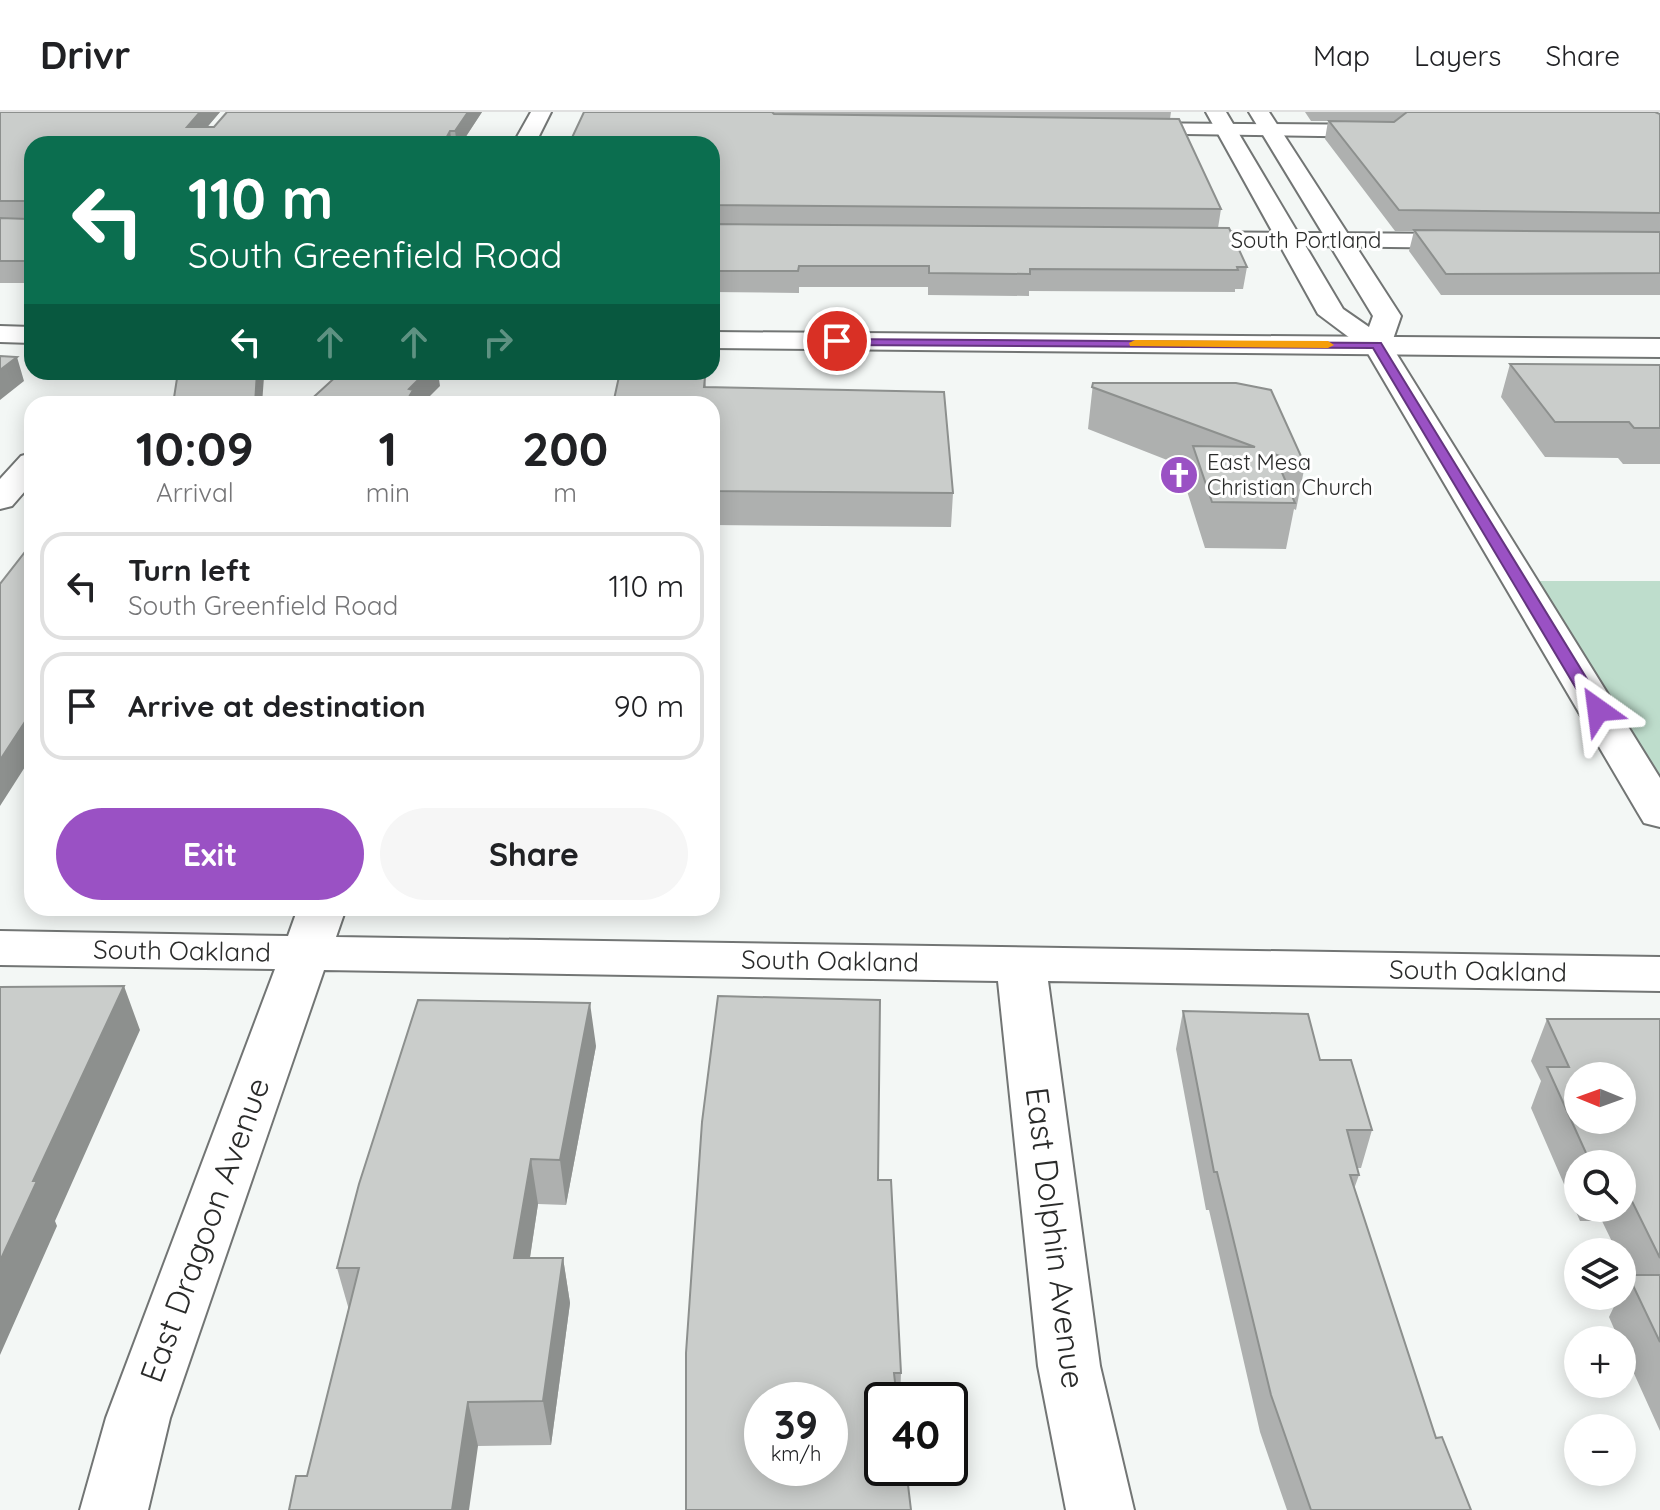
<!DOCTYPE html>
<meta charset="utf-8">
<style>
body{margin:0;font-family:Quicksand,sans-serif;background:#f6f6f6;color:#202124;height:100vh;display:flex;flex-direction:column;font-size:30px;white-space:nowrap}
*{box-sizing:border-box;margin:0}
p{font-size:26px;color:#757577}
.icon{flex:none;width:44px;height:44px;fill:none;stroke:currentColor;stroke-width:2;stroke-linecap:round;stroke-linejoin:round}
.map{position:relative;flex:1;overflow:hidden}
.sheet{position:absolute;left:24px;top:284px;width:696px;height:520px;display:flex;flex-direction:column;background:#fff;border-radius:24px;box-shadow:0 4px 20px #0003}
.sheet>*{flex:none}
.hud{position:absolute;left:24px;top:24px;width:696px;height:244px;border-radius:24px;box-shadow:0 4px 20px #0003;background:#0b6e4f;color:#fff;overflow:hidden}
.needle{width:52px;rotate:271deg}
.controls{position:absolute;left:1564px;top:950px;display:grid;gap:16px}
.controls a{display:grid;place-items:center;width:72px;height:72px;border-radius:50%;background:#fff;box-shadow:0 4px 20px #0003;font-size:40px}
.speed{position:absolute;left:744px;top:1270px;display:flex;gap:16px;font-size:40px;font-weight:700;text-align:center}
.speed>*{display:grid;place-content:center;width:104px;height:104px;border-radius:50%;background:#fff;box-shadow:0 4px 20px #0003;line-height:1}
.speed small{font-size:20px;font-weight:400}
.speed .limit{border:4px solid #111;border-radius:12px;background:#fff;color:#111}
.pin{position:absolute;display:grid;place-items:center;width:68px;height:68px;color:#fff;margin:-34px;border:4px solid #fff;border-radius:50%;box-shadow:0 2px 8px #0007}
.me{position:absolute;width:88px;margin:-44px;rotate:329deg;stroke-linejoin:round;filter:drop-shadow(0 0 6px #0008)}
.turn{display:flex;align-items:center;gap:28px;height:168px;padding:0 32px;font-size:36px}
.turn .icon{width:104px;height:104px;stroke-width:2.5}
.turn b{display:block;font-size:56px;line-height:68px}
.lanes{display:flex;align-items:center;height:76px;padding:0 32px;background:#0003;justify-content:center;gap:40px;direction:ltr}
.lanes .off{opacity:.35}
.eta{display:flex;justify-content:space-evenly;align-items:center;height:136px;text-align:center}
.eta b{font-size:48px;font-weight:800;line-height:56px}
.primary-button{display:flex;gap:16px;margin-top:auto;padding:16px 32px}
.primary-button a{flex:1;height:92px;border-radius:48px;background:#9a51c4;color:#fff;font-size:32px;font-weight:800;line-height:92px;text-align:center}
.primary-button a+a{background:#f6f6f6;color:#202124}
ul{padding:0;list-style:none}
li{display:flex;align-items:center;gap:24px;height:108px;margin:0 16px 12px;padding:0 16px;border:4px solid #e0e0e0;border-radius:24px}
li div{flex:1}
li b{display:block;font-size:30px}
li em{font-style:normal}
header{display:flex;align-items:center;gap:48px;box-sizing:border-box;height:112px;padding:0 40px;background:#fff;border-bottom:2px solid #e0e0e0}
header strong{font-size:38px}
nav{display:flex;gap:44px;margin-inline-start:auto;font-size:28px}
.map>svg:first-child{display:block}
.green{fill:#beddcc}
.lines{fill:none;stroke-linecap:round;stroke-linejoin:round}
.minor-casing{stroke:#727574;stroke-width:4}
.tertiary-casing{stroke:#727574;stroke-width:4}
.secondary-casing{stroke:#727574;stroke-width:4}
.minor{fill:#fff;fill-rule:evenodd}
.tertiary{fill:#fff;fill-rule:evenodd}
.secondary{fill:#fff;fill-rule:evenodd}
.wall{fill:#aeb0af;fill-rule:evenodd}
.shaded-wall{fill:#8d908e}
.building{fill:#cacdcb;stroke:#8d908e;stroke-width:2;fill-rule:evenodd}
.route{fill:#9a51c4;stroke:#64357f;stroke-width:2}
.slow{fill:#f59e0b}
.labels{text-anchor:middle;stroke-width:6;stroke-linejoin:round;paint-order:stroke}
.far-street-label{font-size:22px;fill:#2a2b2a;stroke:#fff}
.far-poi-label{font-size:22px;fill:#2a2b2a;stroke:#fff;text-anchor:start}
.street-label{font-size:26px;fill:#2a2b2a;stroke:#fff}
.near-street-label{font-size:32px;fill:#2a2b2a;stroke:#fff}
</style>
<header>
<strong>Drivr</strong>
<nav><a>Map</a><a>Layers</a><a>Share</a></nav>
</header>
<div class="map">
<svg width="1660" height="1398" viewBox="0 0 1660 1398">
<rect width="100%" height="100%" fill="#f3f7f5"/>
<path class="green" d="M1520 469H1660V701Z"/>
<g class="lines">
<g class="minor-casing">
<path id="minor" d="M531 0H551L535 32H513Z
M1123 11 1386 13 1397 19 1386 25 1116 21 1112 17 1116 13Z
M1174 120 1470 122 1482 129 1470 136 1165 132 1162 127Z
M32 341V371L12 394 0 397V367L21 344Z
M298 796H346L336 825 1660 845V879L1048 869 1100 1254 1134 1398H1066L1038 1254 998 869 324 858 170 1306 148 1398H80L106 1306 275 857 0 853V819L288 824Z"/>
</g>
<g class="tertiary-casing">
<path id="tertiary" d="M1206 0H1226L1343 197 1369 215 1373 204 1249 0H1269L1401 204 1391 233 1660 666V715L1644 711 1638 701 1366 238 1318 202Z"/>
</g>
<g class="secondary-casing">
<path id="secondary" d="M0 214 32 215V231L0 230Z
M712 220 1660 227V245L712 236Z"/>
</g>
<use href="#minor" class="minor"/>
<use href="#tertiary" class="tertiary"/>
<use href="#secondary" class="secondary"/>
</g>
<path class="wall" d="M0 0H220L207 15 482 0 461 32H32V171H0Z
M584 0H1171L1170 7 1221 97 1218 116 1247 155 1243 177H1235V180L1029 179V184L928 183V175H799V181L712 180V32Z
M1305 0H1660H1655L1660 2V183H1441L1409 139 1414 119H1395L1325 27 1328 9H1311Z
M1510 252 1660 253V352H1623L1618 346 1545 345 1501 285Z
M620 260H692V265H705L706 275 953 381 951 415 712 413V292Z
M1093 271 1305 353 1296 398 1294 397 1286 437 1205 436 1187 379 1190 357 1088 317Z
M1183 899 1320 948 1372 1018 1361 1056H1357L1359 1063 1354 1077 1436 1326 1471 1398H1287L1260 1320 1209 1098H1206L1176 937Z
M1547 907H1660V1319L1622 1235V1228H1619L1609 1205 1619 1184H1622V1177L1628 1164 1622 1150V1140H1617L1602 1109H1580L1531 996 1541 969 1531 949ZM1578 1052H1622V1096H1578Z
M596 934 566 1093 538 1092 530 1146H563L570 1191 551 1333 478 1334 307 1364 349 1198 337 1156Z
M878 1068 901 1261 900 1288H882L686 1398Z"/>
<path class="shaded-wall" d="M200 0H220L193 32 187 15Z
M468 0H482L461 32H457L455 19Z
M450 19 452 32H443Z
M17 245 24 269 0 288V258Z
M257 260H263L264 265 262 292H255Z
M426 260H438L440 274 422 292H405L409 277Z
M32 599V644L0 694V648Z
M124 874 140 918 55 1109 57 1114 0 1243V1149L33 1069Z
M590 891 596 934 566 1093 560 1048Z
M531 1047 538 1092 523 1191 514 1146Z
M563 1146 570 1191 551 1333 543 1289Z
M468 1290 478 1334 469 1398H452Z"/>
<path class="building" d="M0 0H200L187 15H214L227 0H468L455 19H450L443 32H32V149H0V106L28 107V89H0Z
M584 0H772L774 2 1179 7 1221 97 712 93V32H569Z
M1407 0H1655L1660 2V101L1399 98 1329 9 1394 10Z
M712 112 1229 116 1247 155H1237L1238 158 1030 157V162L929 161V154H799L798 159H712Z
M1414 118 1660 120V161L1446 162Z
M0 244 17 245 0 258Z
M1510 252 1660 253V316H1634L1629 310H1555Z
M178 260H257L255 292H173Z
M341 260H426L409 277 413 278 405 292H306Z
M620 260H689L688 265H705L704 275 944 280 953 381 712 379V292H613Z
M1093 271H1236L1271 278 1305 353 1274 342 1295 391 1212 390 1193 334 1255 335 1092 275Z
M32 431V599L0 648V472Z
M124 874 33 1069H37L0 1149V875Z
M718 884 880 888 878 1068H891L901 1261H894L897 1288H882V1356H906L911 1398H686V1241L702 1010ZM762 1288H830V1356H762Z
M418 888 590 891 560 1048 531 1047 514 1146H563L543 1289 468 1290 452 1398H289L296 1364H307L359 1156H337L359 1072Z
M1183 899 1308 902 1320 948H1351L1372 1018H1347L1359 1063H1350L1436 1326 1442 1325 1471 1398H1311L1271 1283 1217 1060H1214Z
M1547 907H1660V1146L1622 1069V1052H1591L1547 955H1569ZM1578 964H1622V1008H1578Z
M1628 1163H1660V1230Z"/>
<path class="route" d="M833 227 1381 231 1606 598 1598 603 1589 598 1373 236 837 233 833 231Z"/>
<path class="slow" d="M1135 228 1328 229 1334 233 1328 236 1130 234 1129 231Z"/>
<defs>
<g id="church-disc" transform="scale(2)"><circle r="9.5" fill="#9a51c4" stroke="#fff"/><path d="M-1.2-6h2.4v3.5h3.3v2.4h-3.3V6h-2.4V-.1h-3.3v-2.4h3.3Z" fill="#fff"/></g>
</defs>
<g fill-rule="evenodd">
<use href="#church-disc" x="1179" y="363"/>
</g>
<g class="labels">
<g class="far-street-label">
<text x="1306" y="136">South Portland</text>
</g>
<g class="far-poi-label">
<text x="1207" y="358">East Mesa<tspan x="1207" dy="25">Christian Church</tspan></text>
</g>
<g class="street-label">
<text transform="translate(182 839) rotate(1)" y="9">South Oakland</text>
<text transform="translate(830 849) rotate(1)" y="9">South Oakland</text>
<text transform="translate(1478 859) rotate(1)" y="9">South Oakland</text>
</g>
<g class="near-street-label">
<text transform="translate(205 1118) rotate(-70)" y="11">East Dragoon Avenue</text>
<text transform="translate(1055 1126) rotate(83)" y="11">East Dolphin Avenue</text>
</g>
</g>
</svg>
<div class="controls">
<a><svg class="needle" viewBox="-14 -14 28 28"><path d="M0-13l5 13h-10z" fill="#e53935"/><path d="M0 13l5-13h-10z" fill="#757577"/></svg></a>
<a><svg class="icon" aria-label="search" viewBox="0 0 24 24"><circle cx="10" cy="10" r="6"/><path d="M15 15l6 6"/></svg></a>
<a><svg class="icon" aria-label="layers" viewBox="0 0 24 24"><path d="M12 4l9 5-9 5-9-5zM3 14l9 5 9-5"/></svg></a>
<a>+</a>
<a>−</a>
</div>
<div class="speed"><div>39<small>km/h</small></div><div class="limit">40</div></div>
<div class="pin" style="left:837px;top:229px;background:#d93025"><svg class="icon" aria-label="arrive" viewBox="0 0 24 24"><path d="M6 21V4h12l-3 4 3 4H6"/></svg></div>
<svg class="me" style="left:1598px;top:598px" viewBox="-20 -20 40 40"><path d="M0-17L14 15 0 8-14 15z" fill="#9a51c4" stroke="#fff" stroke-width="4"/></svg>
<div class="hud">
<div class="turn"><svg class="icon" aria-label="left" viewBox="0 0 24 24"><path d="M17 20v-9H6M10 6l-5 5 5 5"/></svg><div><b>110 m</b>South Greenfield Road</div></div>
<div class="lanes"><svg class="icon" aria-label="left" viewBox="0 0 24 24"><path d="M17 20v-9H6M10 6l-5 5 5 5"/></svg><svg class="icon off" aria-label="ahead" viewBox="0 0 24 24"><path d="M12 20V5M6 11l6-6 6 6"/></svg><svg class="icon off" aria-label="ahead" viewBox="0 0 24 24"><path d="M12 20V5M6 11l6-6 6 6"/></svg><svg class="icon off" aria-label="right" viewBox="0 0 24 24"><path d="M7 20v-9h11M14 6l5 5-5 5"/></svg></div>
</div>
<section class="sheet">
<div class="eta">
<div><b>10:09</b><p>Arrival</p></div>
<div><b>1</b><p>min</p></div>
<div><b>200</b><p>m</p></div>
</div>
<ul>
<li><svg class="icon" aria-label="left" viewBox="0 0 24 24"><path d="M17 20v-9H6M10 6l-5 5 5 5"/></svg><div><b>Turn left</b><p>South Greenfield Road</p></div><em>110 m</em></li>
<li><svg class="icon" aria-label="arrive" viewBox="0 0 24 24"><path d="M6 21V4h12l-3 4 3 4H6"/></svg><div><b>Arrive at destination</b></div><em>90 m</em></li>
</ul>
<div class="primary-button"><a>Exit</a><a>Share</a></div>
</section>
</div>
